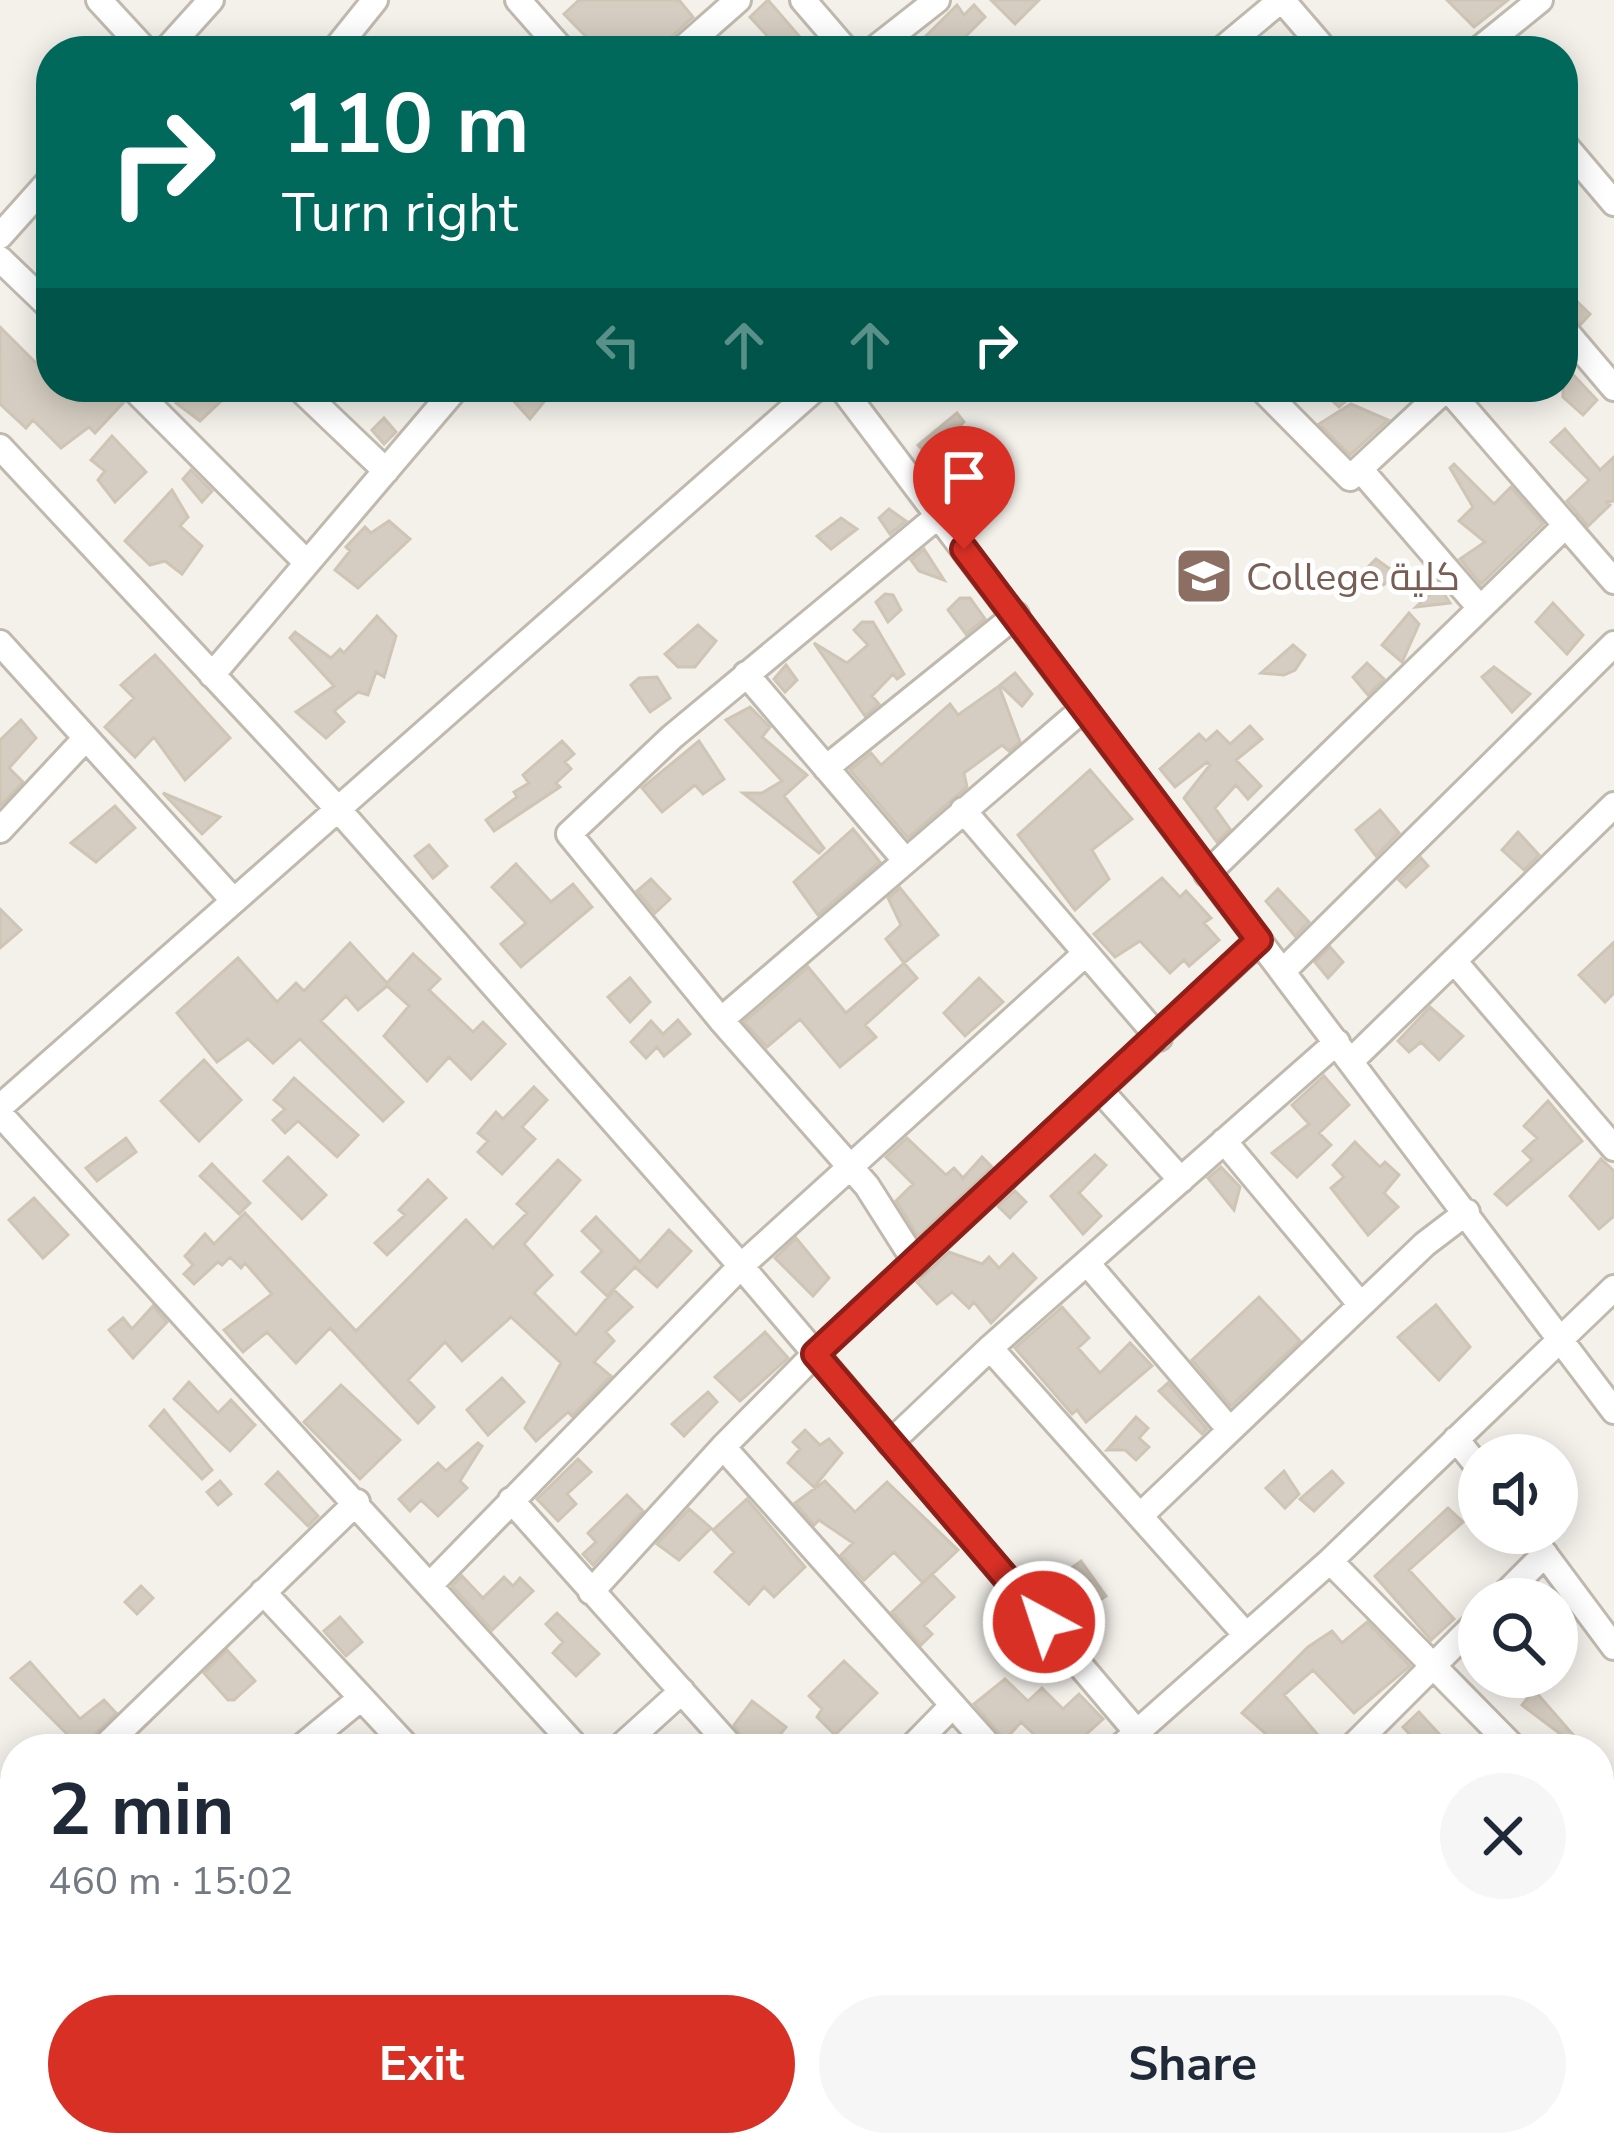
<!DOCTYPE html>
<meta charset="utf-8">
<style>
body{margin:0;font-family:"Nunito Sans",Cairo,sans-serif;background:#f6f6f7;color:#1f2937;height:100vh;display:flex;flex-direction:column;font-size:45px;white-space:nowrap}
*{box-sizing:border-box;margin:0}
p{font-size:39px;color:#747a83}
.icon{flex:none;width:66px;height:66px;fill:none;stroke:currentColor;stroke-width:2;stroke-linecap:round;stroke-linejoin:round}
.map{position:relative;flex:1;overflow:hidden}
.sheet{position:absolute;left:0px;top:1734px;width:1614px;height:423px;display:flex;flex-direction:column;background:#fff;border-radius:48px 48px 0 0;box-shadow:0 6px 30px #0003}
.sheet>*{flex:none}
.banner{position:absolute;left:36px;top:36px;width:1542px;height:366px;border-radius:48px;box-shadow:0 6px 30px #0003;background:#00695c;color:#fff;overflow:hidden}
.buttons{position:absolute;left:1458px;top:1434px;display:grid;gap:24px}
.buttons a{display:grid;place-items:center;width:120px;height:120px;border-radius:50%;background:#fff;box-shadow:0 6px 30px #0003;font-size:60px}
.pin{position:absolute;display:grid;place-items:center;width:102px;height:102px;color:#fff;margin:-123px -51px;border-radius:50% 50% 50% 0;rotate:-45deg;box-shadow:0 0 12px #0007}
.pin .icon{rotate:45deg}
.me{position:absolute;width:132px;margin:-66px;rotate:320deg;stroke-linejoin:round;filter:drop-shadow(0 0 9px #0008)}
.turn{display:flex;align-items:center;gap:42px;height:252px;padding:0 48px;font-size:54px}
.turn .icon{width:156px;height:156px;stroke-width:2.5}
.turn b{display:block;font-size:84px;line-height:102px}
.lanes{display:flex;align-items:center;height:114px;padding:0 48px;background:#0003;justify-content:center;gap:60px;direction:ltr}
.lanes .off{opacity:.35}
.round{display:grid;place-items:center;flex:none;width:126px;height:126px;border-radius:63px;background:#f6f6f7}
.summary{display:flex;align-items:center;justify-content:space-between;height:204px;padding:0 48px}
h1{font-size:72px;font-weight:700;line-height:90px}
.primary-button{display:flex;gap:24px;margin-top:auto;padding:24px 48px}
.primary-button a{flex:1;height:138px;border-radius:72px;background:#d93025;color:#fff;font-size:48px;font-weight:700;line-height:138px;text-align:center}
.primary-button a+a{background:#f6f6f7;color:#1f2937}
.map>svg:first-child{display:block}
.building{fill:#d5cdc1;stroke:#cfc5b5;stroke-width:3}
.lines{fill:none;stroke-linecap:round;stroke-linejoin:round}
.minor-casing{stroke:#bfb9ae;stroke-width:30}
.major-casing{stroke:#dabc73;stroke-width:36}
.minor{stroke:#fff;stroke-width:24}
.major{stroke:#f5dea3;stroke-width:30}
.route-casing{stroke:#8d1f18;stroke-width:30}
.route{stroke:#d93025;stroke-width:21}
.labels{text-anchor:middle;stroke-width:10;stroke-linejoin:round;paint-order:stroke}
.education-label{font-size:39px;fill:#785e54;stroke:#fff;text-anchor:start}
</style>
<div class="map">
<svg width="1614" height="2156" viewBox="0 0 1614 2156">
<rect width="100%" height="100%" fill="#f4f1eb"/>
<path class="building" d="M579 0H679L693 17 669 39 664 51H600L564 14Z
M768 0 812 51H758L771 40 750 17Z
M991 0H1039L1015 24Z
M1447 0H1508L1474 27Z
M957 5 964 15 974 5 985 17 963 39 982 51H911Z
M1563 288 1590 314 1581 324 1563 312Z
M0 327 51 378V387H61L78 402 92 387H116L124 402 95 433 89 427 61 448 33 420 26 428 0 404Z
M1563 364 1597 400 1583 415 1563 397Z
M189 387H202L220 402 200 421 176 403Z
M501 387H556L530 419Z
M1318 387H1362L1339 407Z
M1351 404 1388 420 1350 455 1319 424Z
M957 413 964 422 930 457 918 445Z
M384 418 396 432 384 444 372 430Z
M1565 429 1600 470 1614 457V501L1607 502 1610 505 1588 526 1567 501 1589 480 1551 442Z
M112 436 146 472 115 502 98 480 105 471 91 460Z
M1454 464 1494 504 1511 487 1543 524 1481 584 1460 559 1485 542 1459 521 1473 507 1450 468Z
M191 470 212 491 202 502 183 479Z
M172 490 188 517 180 526 202 546 182 574 165 561 150 565 125 541Z
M889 509 906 521 890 534 879 518Z
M841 518 857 529 831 549 817 536Z
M389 521 410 539 358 588 335 570 350 551 346 547 365 527 371 533Z
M924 549 944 580 919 571 911 560Z
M1376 559 1397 574 1383 585 1364 571Z
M1439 586 1450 603 1416 607Z
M885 594 893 595 901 610 888 622 876 602Z
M960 598H970L985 619 966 634 948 610Z
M1553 603 1583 635 1567 654 1536 622Z
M1409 613 1419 624 1402 662 1382 645Z
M377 616 396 636 384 677 376 672 368 695 358 692 334 711 344 722 326 738 296 712 334 686 290 638 295 632 331 658 340 649 344 653Z
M862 622H873L904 674 897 679 893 674 872 696 879 704 865 716 814 643 847 663 868 645 854 630Z
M698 625 716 641 695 667H678L665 654Z
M1293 645 1305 655 1295 670 1284 675 1261 673Z
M155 655 230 738 185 780 154 737 135 757 105 727 134 698 121 685Z
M1367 663 1384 679 1368 695 1353 677Z
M786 665 797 680 785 692 774 679Z
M1494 667 1530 694 1512 712 1482 677Z
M1015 673 1032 694 1022 706 1000 685Z
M657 677 670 698 650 712 631 685 639 678Z
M999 686 1020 742 1009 751 1002 745 964 773 967 787 908 838 850 770 871 753 881 765 950 704 958 715Z
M750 707 770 727 762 737 807 775 784 796 824 848 819 853 743 793H762L782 781 726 720Z
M21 720 36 738 9 768 23 782 0 806V740Z
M1250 726 1262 739 1236 760 1261 786 1248 799 1236 785 1215 808 1230 829 1217 842 1184 798 1210 765 1207 762 1175 787 1160 769 1199 734 1206 741 1217 731 1230 744Z
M562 741 574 754 565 762 571 769 556 783 560 787 494 831 486 820 517 797 514 792 529 783 523 775Z
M699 741 724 779 703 794 695 785 662 812 642 788Z
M1090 770 1132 819 1092 850 1109 879 1075 910 1018 835Z
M163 793 220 817 202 834Z
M115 806 135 828 96 862 71 843Z
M1380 810 1399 833 1376 856 1356 830Z
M853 829 880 862 818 915 794 882Z
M1518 832 1539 855 1524 870 1502 850Z
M429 845 447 866 433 878 415 856Z
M1421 858 1428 866 1406 887 1399 880Z
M516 864 551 902 573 884 592 907 521 967 501 944 526 923 492 887Z
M1162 878 1180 897 1186 891 1211 918 1204 923 1219 940 1189 966 1184 960 1170 973 1140 941 1115 957 1094 934Z
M651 879 670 899 655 913 637 891Z
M900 888 938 935 904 963 886 939 901 925 888 898Z
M1278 889 1309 922 1295 936 1266 901Z
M0 909 21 930 0 948Z
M1614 942V993L1605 1002 1579 975Z
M350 943 387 983 413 954 440 979 429 990 473 1032 483 1022 505 1044 471 1079 449 1057 427 1081 384 1036 409 1006 387 986 358 1010 346 996 321 1021 403 1102 383 1121 300 1039 273 1063 248 1039 217 1062 177 1013 238 958 277 1002 296 983 304 991Z
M1330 947 1343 962 1328 978 1315 962Z
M904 963 917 978 865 1025 876 1037 840 1067 800 1019 767 1047 744 1022 808 967 846 1013Z
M630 978 650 1002 630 1022 608 997Z
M979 978 1003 1002 965 1036 944 1013Z
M1430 1007 1463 1036 1439 1060 1421 1042 1409 1052 1398 1041Z
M678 1020 690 1034 664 1056 657 1047 646 1058 631 1042 651 1021 663 1034Z
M204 1060 241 1100 199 1141 161 1101Z
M1324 1076 1349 1105 1319 1133 1331 1145 1297 1177 1272 1153 1309 1124 1292 1105Z
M294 1078 358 1135 337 1157 298 1121 285 1133 273 1120 285 1109 274 1100Z
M534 1087 547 1100 522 1127 535 1139 502 1174 478 1152 488 1141 478 1133 496 1112 503 1119Z
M1548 1101 1582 1141 1507 1205 1495 1194 1532 1160 1523 1151 1537 1138 1524 1126Z
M126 1138 136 1152 97 1181 86 1168Z
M907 1138 946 1175 954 1168 963 1178 982 1157 992 1167 918 1236 896 1201 913 1184 886 1157Z
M1355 1142 1380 1167 1385 1162 1399 1175 1384 1193 1398 1207 1368 1235 1331 1188 1344 1177 1333 1165Z
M1095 1155 1106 1165 1079 1193 1101 1216 1083 1234 1051 1196Z
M288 1157 326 1195 302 1219 264 1181Z
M1601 1159 1614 1171V1216L1599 1229 1570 1196Z
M558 1160 580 1180 524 1244 552 1275 534 1293 576 1335 614 1290 632 1307 606 1332 614 1341 594 1362 611 1376 572 1416 568 1412 536 1441 525 1428 561 1363 511 1317 462 1361 445 1342 408 1380 434 1407 418 1423 330 1328 296 1363 267 1332 243 1352 224 1330 272 1294 245 1263 241 1268 230 1257 222 1265 218 1262 194 1284 184 1274 193 1265 185 1256 205 1234 214 1244 245 1213 356 1331 466 1220 493 1248 527 1213 517 1204Z
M212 1164 250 1203 239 1214 200 1176Z
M1221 1167 1240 1187 1234 1210 1208 1178Z
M428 1180 446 1198 387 1255 375 1243 405 1215 399 1210Z
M1015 1191 1026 1202 1010 1218 998 1206Z
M34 1198 68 1235 43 1258 9 1220Z
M596 1217 640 1262 669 1230 691 1251 657 1287 635 1267 607 1296 582 1272 602 1251 582 1231Z
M796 1238 829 1278 813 1296 775 1258Z
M949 1252 982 1264 989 1257 999 1268 1013 1254 1036 1278 991 1323 974 1302 969 1308 952 1292 937 1304 917 1282Z
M1259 1297 1300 1341 1231 1406 1192 1360Z
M1436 1305 1470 1347 1439 1380 1398 1337Z
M153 1306 167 1322 133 1358 109 1330 123 1318 132 1329Z
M1062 1307 1089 1338 1078 1348 1100 1373 1130 1343 1152 1366 1086 1422 1077 1410 1072 1414 1015 1348Z
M765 1332 788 1358 740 1401 715 1377Z
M502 1378 524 1402 488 1435 467 1410Z
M189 1382 218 1413 231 1400 255 1425 230 1451 174 1399Z
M1168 1383 1207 1429 1202 1434 1159 1391Z
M341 1385 400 1440 360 1479 304 1422Z
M708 1392 717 1402 684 1436 672 1424Z
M164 1410 212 1470 202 1479 150 1426Z
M1136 1417 1148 1428 1139 1438 1149 1447 1136 1460 1125 1450H1107Z
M805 1430 820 1445 829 1439 842 1453 814 1487 788 1463 800 1449 793 1442Z
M478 1443 482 1446 460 1481 467 1488 438 1516 421 1500 410 1511 399 1499 438 1463 446 1471Z
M578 1459 591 1472 567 1494 576 1504 558 1521 537 1499Z
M1284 1471 1299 1494 1285 1508 1266 1488Z
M1332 1471 1343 1483 1314 1511 1300 1499Z
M278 1472 318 1516 308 1526 266 1484Z
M220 1481 231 1494 218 1505 207 1492Z
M825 1481 855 1512 887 1482 958 1550 923 1583 894 1552 864 1580 841 1555 853 1543 819 1520 814 1525 795 1503Z
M627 1495 643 1511 593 1565 583 1554 596 1542 588 1533Z
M747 1499 805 1567 774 1597 764 1587 749 1604 715 1572 734 1552 713 1530Z
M1448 1508 1463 1522 1409 1570 1454 1619 1431 1640 1375 1576Z
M689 1509 711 1528 679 1560 657 1544Z
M1081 1561 1106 1596 1090 1606 1066 1572Z
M932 1574 954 1597 924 1626 932 1634 921 1645 892 1612Z
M462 1576 483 1598 504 1577 513 1586 520 1578 533 1591 492 1630 452 1586Z
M141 1586 153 1598 137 1614 125 1602Z
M557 1613 599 1654 576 1676 553 1653 563 1642 546 1624Z
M340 1617 362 1642 346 1656 324 1631Z
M1367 1622 1410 1666 1354 1713 1313 1670 1284 1695 1317 1734 1301 1749H1283L1242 1713 1308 1647 1332 1631 1342 1643Z
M227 1650 255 1681 234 1700H228L204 1673Z
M844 1661 877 1693 835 1735 817 1717 822 1709 809 1696Z
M30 1662 80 1719 104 1700 116 1713 81 1748 11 1678Z
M1005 1679 1028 1701 1042 1688 1063 1709 1079 1694 1103 1719 1070 1749 1054 1736 1045 1745 1021 1722 1005 1740 974 1704Z
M1534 1690 1575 1737 1571 1742 1522 1705Z
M752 1701 786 1727 769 1749H749L734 1725Z
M1419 1712 1453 1749H1423L1403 1727Z"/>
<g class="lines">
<g class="minor-casing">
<path id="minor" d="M99 0 146 51
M518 0 563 51
M803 0 847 51
M1282 0 1326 51
M165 51 211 0
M334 51 375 0
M680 51 738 0
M872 51 937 0
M1220 51 1281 0
M1477 51 1540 0
M1563 143 1614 203
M0 236 51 179
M0 259 51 308
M1563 328 1614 388
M132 387 307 563
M298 387 386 471
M841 387 1614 1411
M1260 387 1350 478 1448 387
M1447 388 1614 581
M0 447 337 808 741 1266 1136 1731
M1360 469 1480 608
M0 643 233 900
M746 674 905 860
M212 675 457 387
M826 768 1016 615
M963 810 1159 1038
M0 830 86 738
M1207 874 1566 525
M1454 961 1614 1148
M1283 971 1614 644
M721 1020 1083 709
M1351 1061 1614 805
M1101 1091 1181 1180
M0 1107 817 387
M0 1114 578 1749
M1224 1141 1361 1305
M916 1263 867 1186 721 1020 569 834 672 737 938 516
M1087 1263 1230 1430
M1456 1439 1479 1468
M890 1443 990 1348
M511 1500 733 1749
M1140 1516 1425 1244 1467 1212
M1529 1533 1614 1647
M1330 1561 1515 1749
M430 1585 741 1266 1086 953
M263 1592 409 1749
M591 1592 723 1447
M1500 1599 1545 1554
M1246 1635 990 1348 1337 1042
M102 1749 357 1502
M299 1749 361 1698
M618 1749 682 1691
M910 1749 953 1705
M992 1749 723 1447 815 1354 1259 941
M1118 1749 1330 1561 1614 1288
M1350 1749 1479 1620
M1599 1836 1614 1853
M1599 1933 1614 1919
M0 1971 15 1950
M1599 2122 1614 2108
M754 2142 784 2156
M937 2142 938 2156
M1193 2142 1195 2156
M1527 2142 1539 2156
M712 2156 724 2142
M1057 2156 1058 2142
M1360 2156 1375 2142
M1564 2156 1579 2142"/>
</g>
<g class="major-casing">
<path id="major" d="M0 1824 15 1835
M413 2142 431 2156"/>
</g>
<use href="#minor" class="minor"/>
<use href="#major" class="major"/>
</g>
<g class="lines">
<g class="route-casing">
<path id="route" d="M964 549 1259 940 815 1354 1044 1622"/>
</g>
<use href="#route" class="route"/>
</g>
<defs>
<g id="school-square" transform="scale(3)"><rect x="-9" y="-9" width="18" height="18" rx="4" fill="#8d6e63" stroke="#fff"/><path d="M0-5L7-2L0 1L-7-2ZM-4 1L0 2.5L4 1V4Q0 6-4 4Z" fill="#fff"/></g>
</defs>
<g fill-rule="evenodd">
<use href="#school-square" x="1204" y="576"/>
</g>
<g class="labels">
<g class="education-label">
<text x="1246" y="590">College كلية</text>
</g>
</g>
</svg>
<div class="buttons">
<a><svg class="icon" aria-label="sound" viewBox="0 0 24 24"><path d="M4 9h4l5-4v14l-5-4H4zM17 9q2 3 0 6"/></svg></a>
<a><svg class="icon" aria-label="search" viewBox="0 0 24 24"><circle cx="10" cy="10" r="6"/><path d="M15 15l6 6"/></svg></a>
</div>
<div class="pin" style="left:964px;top:549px;background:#d93025"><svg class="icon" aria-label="arrive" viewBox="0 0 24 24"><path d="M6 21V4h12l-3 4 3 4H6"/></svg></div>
<svg class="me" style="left:1044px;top:1622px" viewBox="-20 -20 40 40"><circle r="17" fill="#d93025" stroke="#fff" stroke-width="3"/><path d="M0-11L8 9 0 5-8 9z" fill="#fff"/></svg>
<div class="banner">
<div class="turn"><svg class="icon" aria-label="right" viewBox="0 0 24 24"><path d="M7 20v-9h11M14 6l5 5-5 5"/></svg><div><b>110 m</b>Turn right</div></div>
<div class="lanes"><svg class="icon off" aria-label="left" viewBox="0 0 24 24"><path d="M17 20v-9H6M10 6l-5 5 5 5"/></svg><svg class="icon off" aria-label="ahead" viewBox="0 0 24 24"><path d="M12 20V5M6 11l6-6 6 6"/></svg><svg class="icon off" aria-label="ahead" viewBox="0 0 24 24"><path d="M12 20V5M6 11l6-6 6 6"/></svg><svg class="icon" aria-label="right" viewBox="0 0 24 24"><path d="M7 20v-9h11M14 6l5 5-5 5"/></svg></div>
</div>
<section class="sheet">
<div class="summary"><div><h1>2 min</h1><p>460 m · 15:02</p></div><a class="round"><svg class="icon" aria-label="close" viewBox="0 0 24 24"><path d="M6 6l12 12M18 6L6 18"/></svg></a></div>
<div class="primary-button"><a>Exit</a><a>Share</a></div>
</section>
</div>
